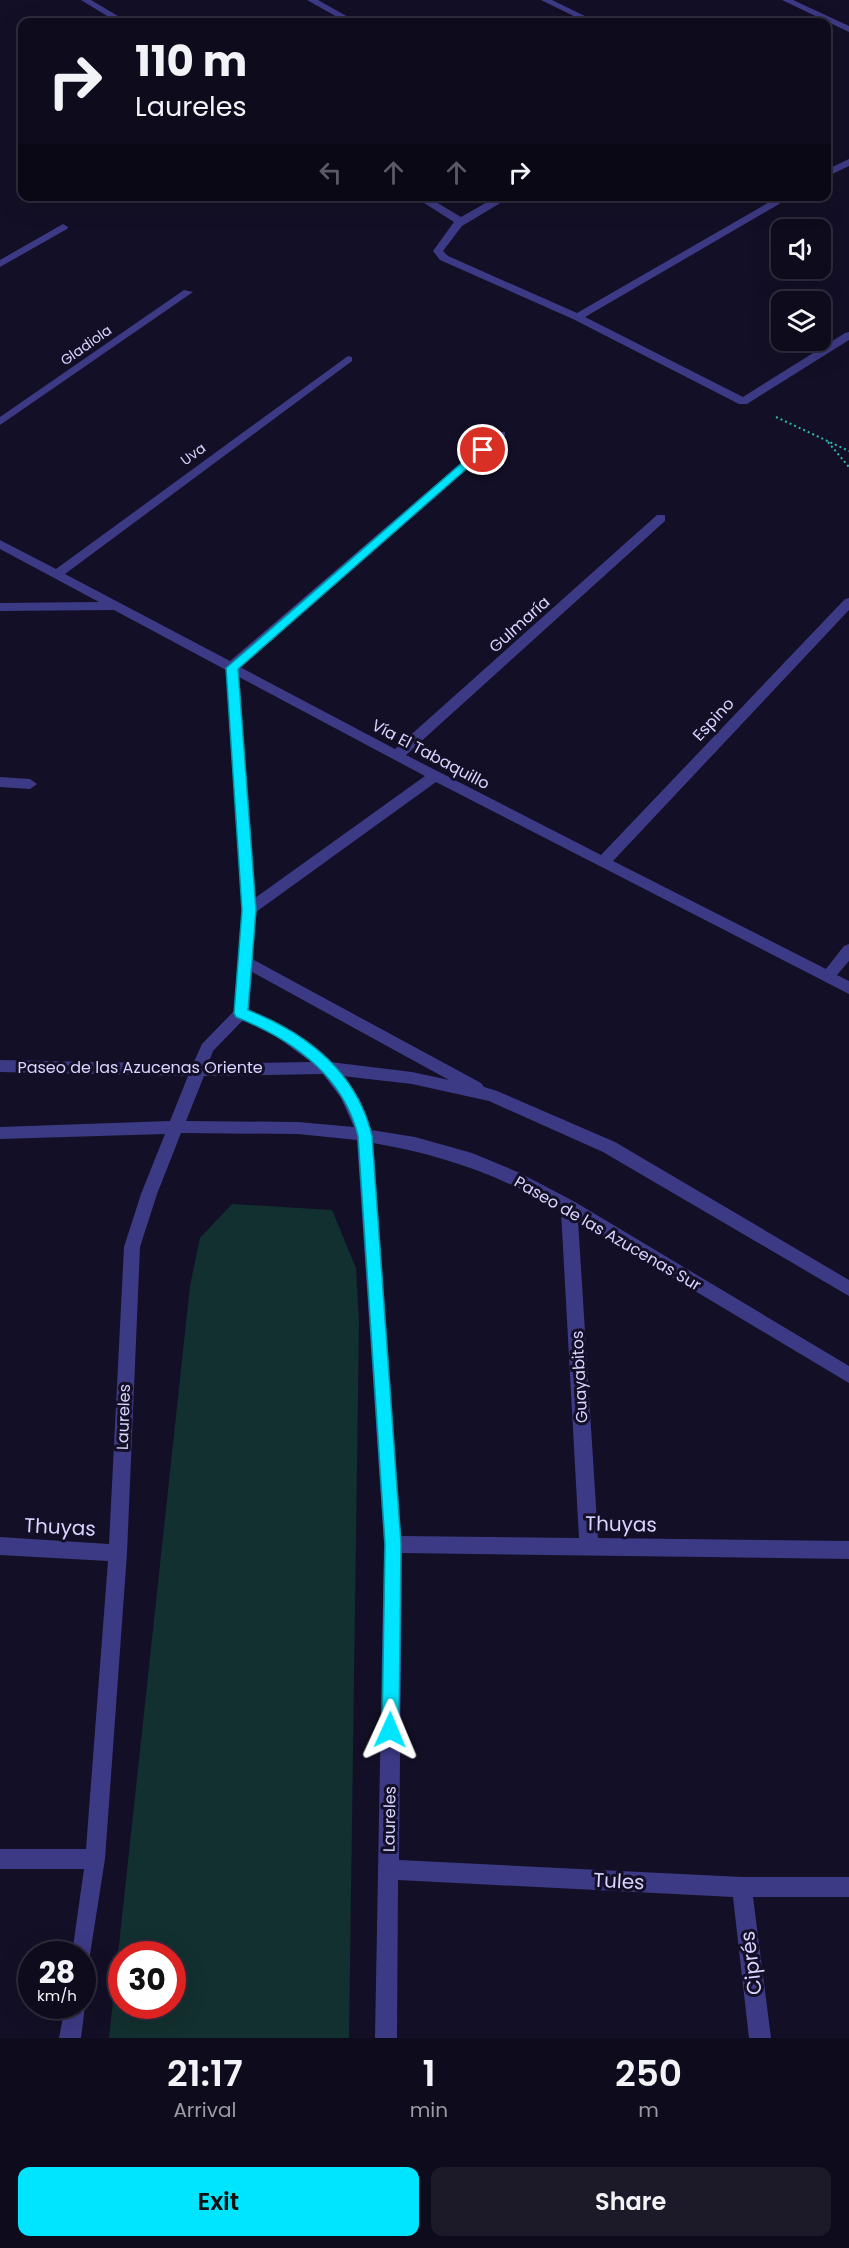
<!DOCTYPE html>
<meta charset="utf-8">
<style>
body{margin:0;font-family:Poppins,sans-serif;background:#1c1929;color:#f1f3f6;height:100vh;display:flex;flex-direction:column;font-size:22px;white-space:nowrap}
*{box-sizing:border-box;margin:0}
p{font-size:20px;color:#9b9ba3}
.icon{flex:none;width:33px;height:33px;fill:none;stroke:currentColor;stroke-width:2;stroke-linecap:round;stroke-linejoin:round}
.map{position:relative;height:2038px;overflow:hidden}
.details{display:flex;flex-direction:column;background:#0e0b1c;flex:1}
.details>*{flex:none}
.top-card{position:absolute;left:18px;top:18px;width:813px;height:183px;border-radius:12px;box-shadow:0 6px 24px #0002,0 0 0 2px #2e2b3b;background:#0e0b1c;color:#f1f3f6;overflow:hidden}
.controls{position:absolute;left:771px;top:219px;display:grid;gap:12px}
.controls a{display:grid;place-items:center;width:60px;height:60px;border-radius:12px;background:#0e0b1c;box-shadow:0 6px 24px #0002,0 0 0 2px #2e2b3b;font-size:30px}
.speed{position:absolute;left:18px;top:1941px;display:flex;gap:12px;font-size:30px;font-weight:700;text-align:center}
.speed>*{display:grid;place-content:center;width:78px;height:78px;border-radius:50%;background:#0e0b1c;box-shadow:0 6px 24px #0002,0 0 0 2px #2e2b3b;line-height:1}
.speed small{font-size:15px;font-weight:400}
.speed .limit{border:9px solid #d22;background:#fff;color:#111}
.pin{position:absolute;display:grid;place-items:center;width:51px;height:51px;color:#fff;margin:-26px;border:3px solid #fff;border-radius:50%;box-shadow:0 2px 6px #0007}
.me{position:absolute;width:66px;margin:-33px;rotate:1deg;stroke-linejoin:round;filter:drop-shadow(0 0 4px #0008)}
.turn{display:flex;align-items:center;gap:21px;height:126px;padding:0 18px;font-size:27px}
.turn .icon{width:78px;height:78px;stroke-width:2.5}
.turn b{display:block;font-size:42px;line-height:51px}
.lanes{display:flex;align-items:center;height:57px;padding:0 18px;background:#0003;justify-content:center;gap:30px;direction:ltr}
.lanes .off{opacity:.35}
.eta{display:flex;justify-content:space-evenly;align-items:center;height:102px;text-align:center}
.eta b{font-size:36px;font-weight:600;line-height:42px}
.cta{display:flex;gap:12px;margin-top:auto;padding:12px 18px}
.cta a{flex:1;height:69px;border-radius:12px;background:#00e5ff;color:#111;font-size:24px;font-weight:600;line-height:69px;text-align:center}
.cta a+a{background:#1c1929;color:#f1f3f6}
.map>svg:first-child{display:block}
.green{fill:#12302f;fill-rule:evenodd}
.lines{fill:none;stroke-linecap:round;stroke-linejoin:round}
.path{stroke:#2fb8b0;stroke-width:2;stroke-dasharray:2 3;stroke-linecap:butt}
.minor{fill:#3d3a85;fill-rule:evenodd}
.route{fill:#00e5ff;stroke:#0095a6;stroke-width:1.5}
.labels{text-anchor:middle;stroke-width:6;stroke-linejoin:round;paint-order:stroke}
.far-street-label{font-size:14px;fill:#d9d4ff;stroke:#130f26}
.street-label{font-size:16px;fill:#d9d4ff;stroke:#130f26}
.near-street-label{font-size:20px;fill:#d9d4ff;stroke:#130f26}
</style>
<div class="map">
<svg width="849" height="2038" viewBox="0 0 849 2038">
<rect width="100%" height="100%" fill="#130f26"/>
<path class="green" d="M232 1204 332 1210 356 1268 359 1322 349 2038H109L190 1286 200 1238ZM122 1954H172V2006H122Z"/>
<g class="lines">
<path class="path" d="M776 417 849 451
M828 442 849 467"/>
<path class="minor" d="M81 0H91L128 22H117Z
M307 0H318L357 22H346Z
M541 0H552L597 22H586Z
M782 0H793L849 26V32Z
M849 159V166L826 177V170Z
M413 196H426L461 217 498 196H512L462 226 443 251 448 256 577 313 780 196H793L585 317 743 397 845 333 849 332V340L747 404H739L573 319 440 260 433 251 454 222Z
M63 224 68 227 67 229 0 267V260Z
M184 290 193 292 0 425V417Z
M348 356 352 357V361L65 574 230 661 497 432H505V436L240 667 395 749 657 515H665V521L406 755 601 855 845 599 849 598V610L613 861 826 969 844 946 849 944V961L837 975 849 981V994L436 782 256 912 252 959 481 1083 484 1087 497 1091 615 1142 849 1280V1296L603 1152 489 1101 412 1084 342 1076 363 1109 371 1130 415 1137 472 1153 520 1173 575 1202 849 1366V1383L578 1221 598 1538 849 1541V1559L402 1553 399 1860 742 1877H849V1897H753L771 2038H749L733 1897 398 1880 397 2038H375L384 1544 357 1140 298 1134 181 1133 157 1194 140 1247 127 1553 105 1859 89 1961 82 1964V1954H72L84 1869H0V1849H86L108 1561 0 1555V1537L109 1544 124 1247 141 1194 165 1134 0 1139V1127L170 1121 188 1076 0 1072V1060L193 1064 202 1044 234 1011 242 910 226 670 114 610 0 611V603L99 602 0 549V540L56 569ZM239 677 425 776 255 898ZM252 972 449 1080 412 1072 330 1062 288 1029 249 1010ZM243 1020 277 1037 311 1062 208 1064 213 1051ZM323 1074 341 1098 354 1127 298 1122 186 1121 204 1076ZM373 1143C443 1155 500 1175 561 1211L579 1538 401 1536Z
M0 777 30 779 37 784 30 789 0 787Z
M82 1999 85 2006 81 2038H59L65 2006H82Z"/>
</g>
<path class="route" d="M479 448 488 450 238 669 256 910 248 1010C306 1033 357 1072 372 1136L401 1544 399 1730 397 1736 390 1739 384 1736 382 1730 385 1544 358 1136C343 1074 291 1039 236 1017L234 1013 242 910 226 668Z"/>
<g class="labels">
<g class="far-street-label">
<text transform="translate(86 345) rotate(-35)" y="5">Gladiola</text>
<text transform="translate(193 454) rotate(-37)" y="5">Uva</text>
</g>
<g class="street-label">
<text transform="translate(519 624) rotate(-42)" y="6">Gulmaría</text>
<text transform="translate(713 719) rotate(-47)" y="6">Espino</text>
<text transform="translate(431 754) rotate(28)" y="6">Vía El Tabaquillo</text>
<text x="140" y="1073">Paseo de las Azucenas Oriente</text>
<text transform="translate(608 1233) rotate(30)" y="6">Paseo de las Azucenas Sur</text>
<text transform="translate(579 1377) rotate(-93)" y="6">Guayabitos</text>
<text transform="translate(123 1417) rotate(-88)" y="6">Laureles</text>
<text transform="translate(389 1819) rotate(-89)" y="6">Laureles</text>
</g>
<g class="near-street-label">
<text transform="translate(621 1524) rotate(1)" y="7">Thuyas</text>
<text transform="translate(60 1527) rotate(3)" y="7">Thuyas</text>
<text transform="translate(619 1881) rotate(3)" y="7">Tules</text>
<text transform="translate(751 1963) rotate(-97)" y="7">Ciprés</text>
</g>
</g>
</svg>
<div class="controls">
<a><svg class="icon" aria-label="sound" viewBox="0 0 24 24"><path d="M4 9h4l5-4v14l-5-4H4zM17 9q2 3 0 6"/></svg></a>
<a><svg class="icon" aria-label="layers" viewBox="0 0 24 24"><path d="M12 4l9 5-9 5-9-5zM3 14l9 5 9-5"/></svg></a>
</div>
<div class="speed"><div>28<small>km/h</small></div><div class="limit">30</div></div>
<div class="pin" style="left:483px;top:450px;background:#d93025"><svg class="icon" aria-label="arrive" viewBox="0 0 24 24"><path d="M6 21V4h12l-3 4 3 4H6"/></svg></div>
<svg class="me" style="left:390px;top:1730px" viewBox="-20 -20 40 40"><path d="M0-17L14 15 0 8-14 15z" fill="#00e5ff" stroke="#fff" stroke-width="4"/></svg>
<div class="top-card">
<div class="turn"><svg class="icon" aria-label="right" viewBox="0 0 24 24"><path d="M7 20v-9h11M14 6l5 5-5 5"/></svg><div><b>110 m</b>Laureles</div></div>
<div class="lanes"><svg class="icon off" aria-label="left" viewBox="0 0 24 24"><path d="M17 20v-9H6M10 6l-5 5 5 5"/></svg><svg class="icon off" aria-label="ahead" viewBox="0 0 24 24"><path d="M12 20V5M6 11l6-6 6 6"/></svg><svg class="icon off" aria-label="ahead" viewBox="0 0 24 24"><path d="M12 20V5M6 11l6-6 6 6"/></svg><svg class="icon" aria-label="right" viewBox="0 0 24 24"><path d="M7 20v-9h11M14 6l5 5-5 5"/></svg></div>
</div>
</div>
<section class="details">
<div class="eta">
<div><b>21:17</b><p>Arrival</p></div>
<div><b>1</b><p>min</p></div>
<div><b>250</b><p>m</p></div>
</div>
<div class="cta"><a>Exit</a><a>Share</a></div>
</section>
